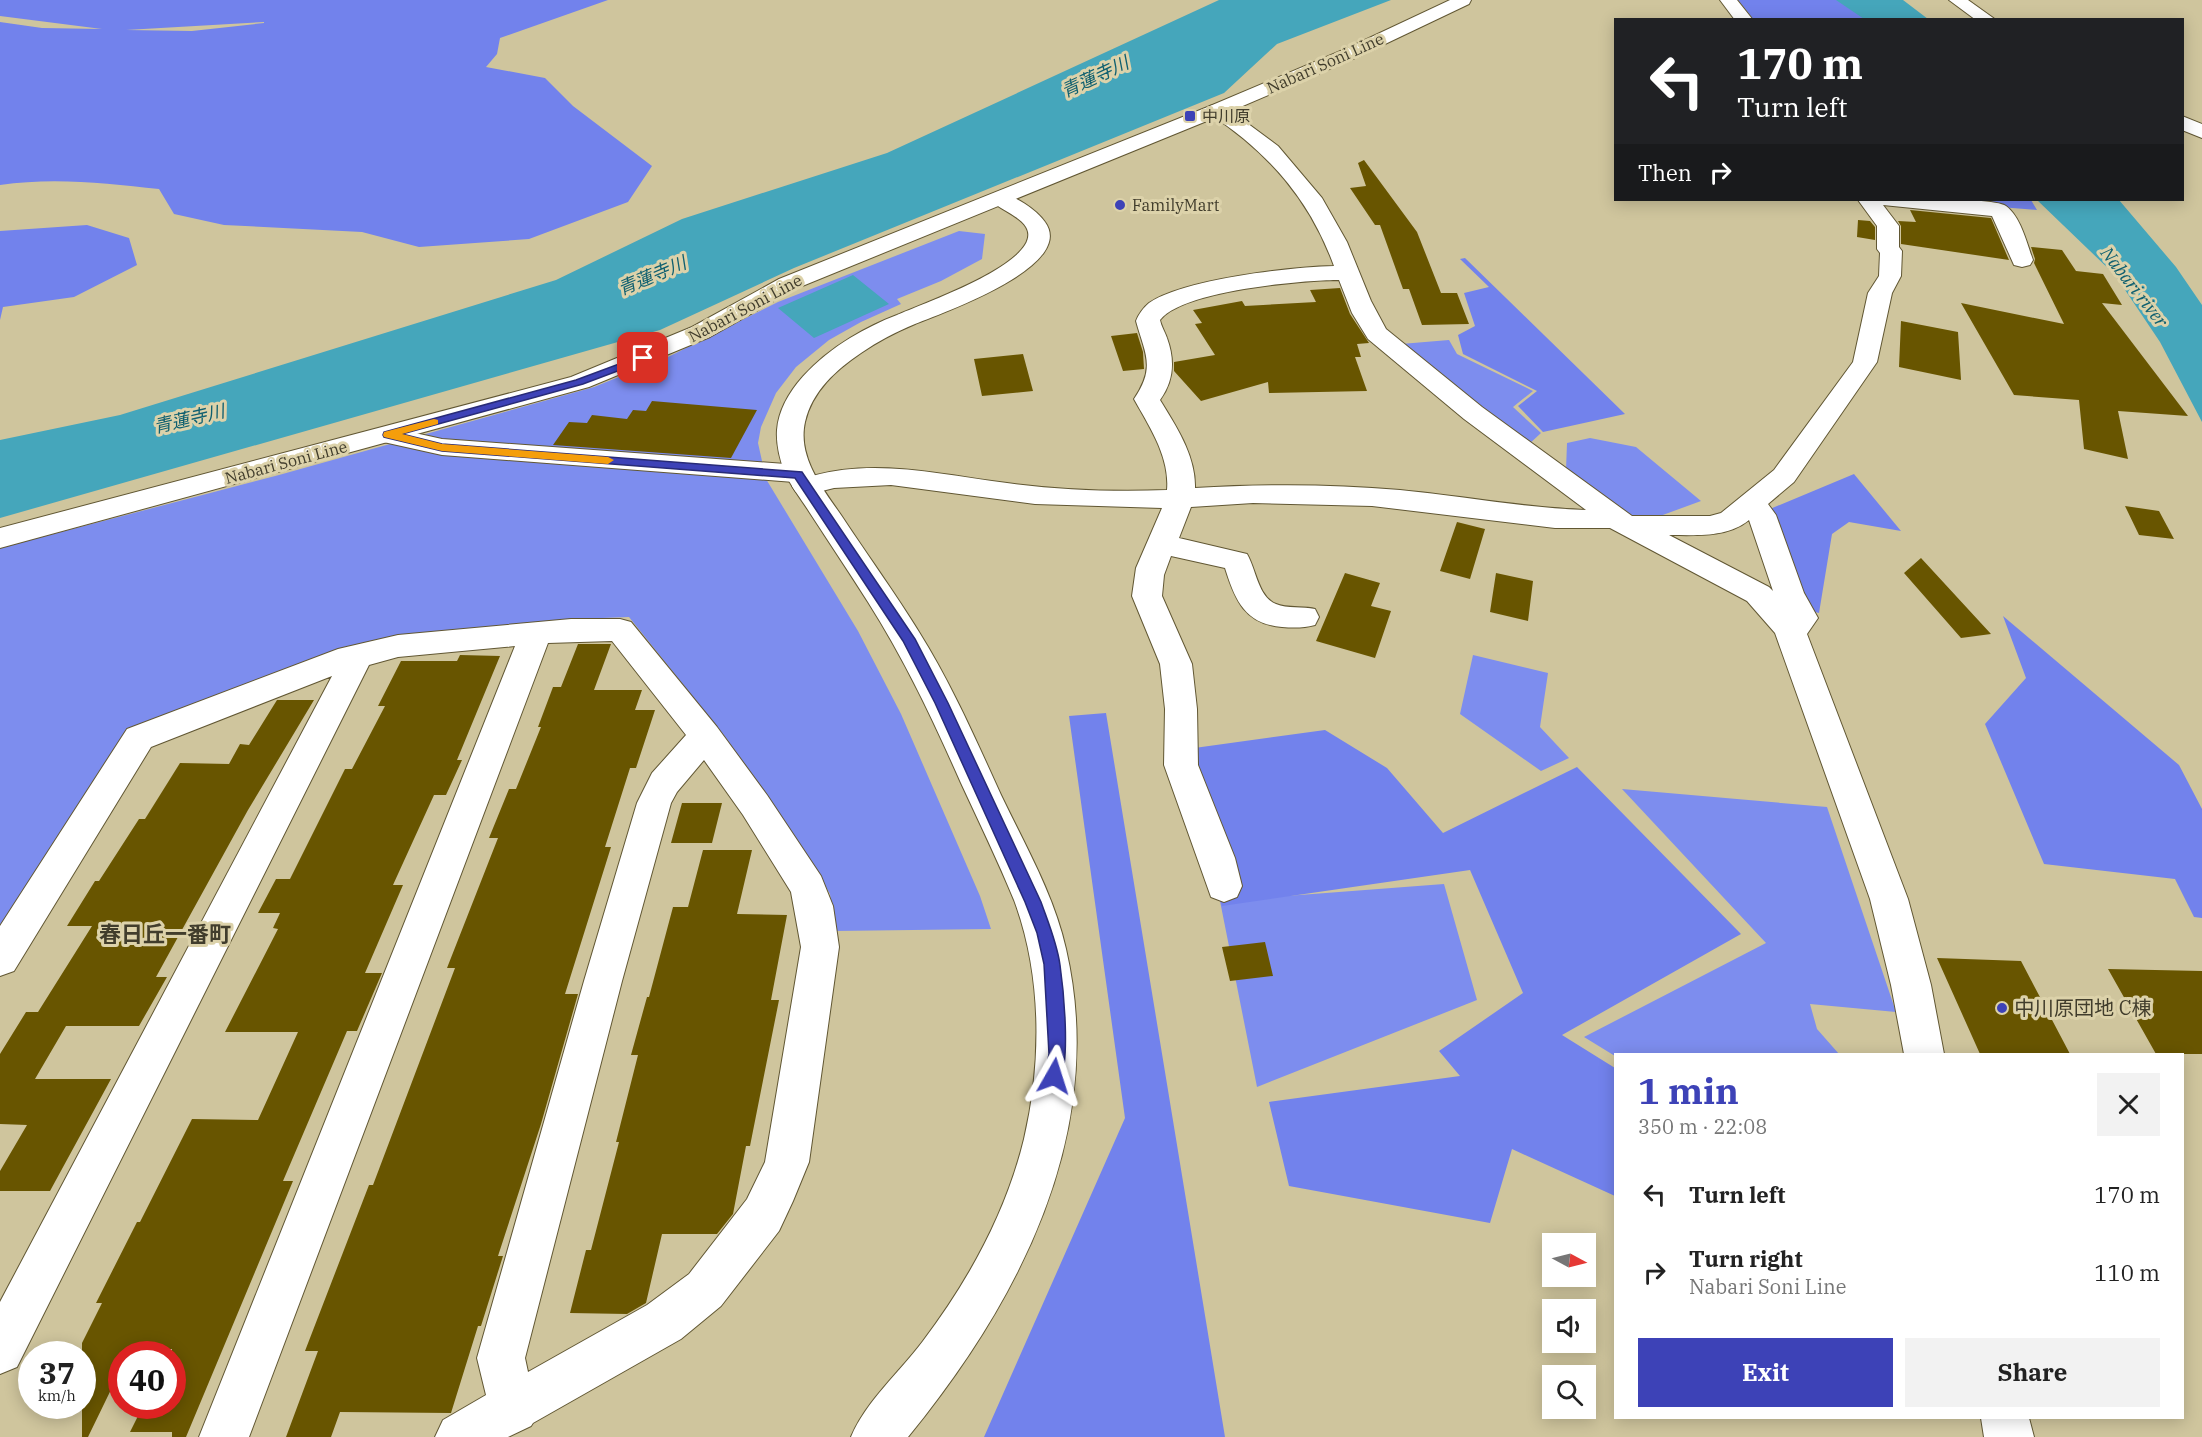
<!DOCTYPE html>
<meta charset="utf-8">
<style>
body{margin:0;font-family:"IBM Plex Serif","Noto Sans JP",serif;background:#f2f2f2;color:#222;height:100vh;display:flex;flex-direction:column;font-size:22px;white-space:nowrap}
*{box-sizing:border-box;margin:0}
p{font-size:20px;color:#767676}
.icon{flex:none;width:33px;height:33px;fill:none;stroke:currentColor;stroke-width:2;stroke-linecap:round;stroke-linejoin:round}
.map{position:relative;flex:1;overflow:hidden}
.drawer{position:absolute;left:1614px;top:1053px;width:570px;height:366px;display:flex;flex-direction:column;background:#fff;border-radius:0px;box-shadow:0 3px 15px #0003}
.drawer>*{flex:none}
.guide{position:absolute;left:1614px;top:18px;width:570px;height:183px;border-radius:0px;box-shadow:0 3px 15px #0003;background:#202124;color:#fff;overflow:hidden}
.needle{width:39px;rotate:97deg}
.tools{position:absolute;left:1542px;top:1233px;display:grid;gap:12px}
.tools a{display:grid;place-items:center;width:54px;height:54px;border-radius:0px;background:#fff;box-shadow:0 3px 15px #0003;font-size:30px}
.speed{position:absolute;left:18px;top:1341px;display:flex;gap:12px;font-size:30px;font-weight:700;text-align:center}
.speed>*{display:grid;place-content:center;width:78px;height:78px;border-radius:50%;background:#fff;box-shadow:0 3px 15px #0003;line-height:1}
.speed small{font-size:15px;font-weight:400}
.speed .limit{border:9px solid #d22;background:#fff;color:#111}
.pin{position:absolute;display:grid;place-items:center;width:51px;height:51px;color:#fff;margin:-26px;border-radius:12px;box-shadow:0 3px 9px #0006}
.me{position:absolute;width:66px;margin:-33px;rotate:6deg;stroke-linejoin:round;filter:drop-shadow(0 0 4px #0008)}
.turn{display:flex;align-items:center;gap:21px;height:126px;padding:0 24px;font-size:27px}
.turn .icon{width:78px;height:78px;stroke-width:2.5}
.turn b{display:block;font-size:42px;line-height:51px}
.then{display:flex;align-items:center;height:57px;padding:0 24px;background:#0003;gap:12px;font-size:22px}
.round{display:grid;place-items:center;flex:none;width:63px;height:63px;border-radius:0px;background:#f2f2f2}
.head{display:flex;align-items:center;justify-content:space-between;height:102px;padding:0 24px}
h1{font-size:36px;font-weight:800;line-height:45px;color:#3d42b7}
.primary-button{display:flex;gap:12px;margin-top:auto;padding:12px 24px}
.primary-button a{flex:1;height:69px;border-radius:0px;background:#3d42b7;color:#fff;font-size:24px;font-weight:800;line-height:69px;text-align:center}
.primary-button a+a{background:#f2f2f2;color:#222}
ul{padding:0;list-style:none}
li{display:flex;align-items:center;gap:18px;height:78px;padding:0 24px}
li div{flex:1}
li b{display:block;font-size:22px}
li em{font-style:normal}
.map>svg:first-child{display:block}
.green{fill:#7d8dee}
.forest{fill:#7282ec;fill-rule:evenodd}
.water{fill:#45a6bb}
.building{fill:#685500}
.lines{fill:none;stroke-linecap:round;stroke-linejoin:round}
.street-casing{stroke:#615733;stroke-width:2}
.secondary-casing{stroke:#615733;stroke-width:2}
.primary-casing{stroke:#615733;stroke-width:2}
.street{fill:#fff;fill-rule:evenodd}
.secondary{fill:#fff;fill-rule:evenodd}
.primary{fill:#fff;fill-rule:evenodd}
.route{fill:#3d42b7;stroke:#282b77;stroke-width:1.5}
.slow{fill:#f59e0b}
.poi-dot{fill:#3d42b7;stroke:#dcd2aa;stroke-width:2}
.labels{text-anchor:middle;stroke-width:6;stroke-linejoin:round;paint-order:stroke}
.far-street-label{font-size:16px;fill:#413d2c;stroke:#dcd2aa}
.far-poi-label{font-size:16px;fill:#413d2c;stroke:#dcd2aa;text-anchor:start}
.far-water-label{font-size:18px;font-style:italic;fill:#106070;stroke:#dcd2aa}
.poi-label{font-size:20px;fill:#413d2c;stroke:#dcd2aa;text-anchor:start}
.quarter-label{font-size:22px;font-weight:bold;fill:#413d2c;stroke:#dcd2aa}
</style>
<div class="map">
<svg width="2202" height="1437" viewBox="0 0 2202 1437">
<rect width="100%" height="100%" fill="#cfc59d"/>
<path class="green" d="M959 231 985 234 982 259 941 281 897 299 901 304 861 322 829 340 796 367 776 393 761 427 758 443 766 479 858 631 901 714 980 896 991 929 834 931 830 894 802 847 726 738 629 617 576 619 395 638 134 728 0 931V548L279 475 594 387 668 357 778 302Z
M1449 340 1457 354 1533 391 1513 407 1541 433 1527 446 1401 344Z
M1590 438 1636 447 1701 501 1630 527 1566 470 1567 443Z
M1473 655 1548 673 1540 727 1569 758 1541 771 1460 714Z
M1622 789 1827 807 1896 1012 1810 1004 1817 1029 1839 1054 1615 1056 1584 1037 1766 943Z
M1444 884 1477 1000 1257 1087 1220 901Z"/>
<path class="forest" d="M0 0H608L500 38 497 54 486 67 545 78 573 106 652 166 628 202 529 239 419 247 362 232 224 225 174 214 159 189C107 183 52 177 0 185V22L42 28 102 29 0 16ZM264 23 192 31 126 30 264 22Z
M1738 0H1859L1887 19H1753Z
M1913 200H2031L2037 210Z
M87 225 129 238 137 265 74 297 3 307 0 320V231Z
M1465 258 1625 414 1543 432 1518 406 1537 391 1463 354 1458 335 1475 326 1464 293 1489 287 1460 259Z
M1854 474 1901 531 1849 522 1832 534 1819 613 1807 610 1770 509Z
M2003 616 2179 765 2202 809V918L2194 917 2175 879 2044 864 1985 724 2026 678Z
M1106 713 1225 1437H984L1125 1118 1069 716Z
M1325 730 1387 768 1443 833 1577 767 1741 934 1562 1035 1615 1068V1196L1512 1149 1490 1223 1289 1186 1269 1102 1460 1076 1439 1051 1523 993 1470 870 1222 906 1180 750Z"/>
<path class="water" d="M1219 0H1391L1277 44 1224 93 794 268 660 330 0 518V440L120 415 556 280 682 219 887 153Z
M1836 0H1903L1928 19H1864Z
M2037 200H2119L2176 267 2202 305V422L2160 342 2115 275Z
M853 275 889 304 814 338 778 308Z"/>
<path class="building" d="M1364 160 1417 232 1441 293H1457L1469 324 1422 325 1409 289H1403L1380 225H1375L1350 188 1366 186 1358 163Z
M1910 210 1991 218 2009 260 1901 244V226L1898 221 1916 222Z
M1858 220 1870 221 1875 227V240L1857 237Z
M2031 247 2062 250 2076 271 2103 274 2122 305 2102 303 2188 416 2118 411 2128 459 2084 449 2079 400 2014 395 1961 303 2064 324 2034 263 2035 259Z
M1340 288 1350 314 1369 343 1357 344 1361 357H1355L1367 391 1269 393 1268 382 1201 401 1174 371V362L1215 355 1195 324 1202 323 1193 310 1242 301 1245 306 1316 302 1310 290Z
M1901 321 1958 332 1961 380 1899 367Z
M1137 333 1143 352 1144 369 1123 371 1111 336Z
M1023 354 1033 391 982 396 974 359Z
M652 401 757 410 731 458 553 445 569 422 587 423 592 415 627 419 633 410 646 411Z
M2125 506 2159 511 2174 539 2139 535Z
M1457 522 1485 529 1470 579 1440 571Z
M1921 558 1991 634 1961 638 1904 573Z
M1345 573 1380 583 1371 606 1391 611 1375 658 1316 641Z
M1496 573 1533 581 1528 621 1490 612Z
M578 644H611L594 690H642L635 710H655L636 768H630L605 847H611L565 994H578L541 1124 498 1256H503L481 1326H478L451 1413 340 1412 331 1437H286L318 1351H305L369 1185H373L455 968H447L498 838H489L509 789H516L541 727H538L553 687H561Z
M460 655 500 656 457 760H462L446 795H434L393 885H403L365 973H382L357 1031H347L283 1181H293L186 1437H172V1432H130L143 1406H172V1349H130L128 1354H122V1367L88 1437H82V1343L102 1303H96L137 1222H140L192 1119 258 1120 298 1032H225L278 929 273 928 280 913H258L276 879H290L345 769H352L385 706H378L401 661H457Z
M277 700H314L248 810 156 977H167L139 1026H66L35 1079H111L50 1191H0V1171L27 1125 0 1124V1054L26 1012H38L92 926H67L95 881H99L139 819H145L180 763 229 764 240 744 249 745Z
M682 803H722L712 843H671Z
M703 850H752L737 914 787 915 771 1000H779L750 1146H746L733 1214 717 1234H662L646 1303 627 1314 570 1313 586 1250H591L619 1142H616L638 1055H631L647 997H649L673 907H688Z
M1265 942 1273 976 1230 981 1222 947Z
M1937 958 2021 961 2070 1054H1980Z
M2108 969 2202 971V1054H2156Z"/>
<g class="lines">
<g class="street-casing">
<path id="street" d="M1720 0H1737L1753 20H1735Z
M1217 104 1224 106 1278 146 1322 198 1347 242 1371 301 1386 329 1482 407 1632 516H1710L1721 513 1774 470 1853 362 1868 293 1879 276 1880 253 1877 249V226L1858 200C1882 200 1992 196 2006 206 2021 217 2027 244 2033 260L2030 265 2022 267 2014 265 1992 216 1883 205 1899 226V247L1902 251 1901 276 1892 293 1877 362 1794 482 1768 504 1776 515 1804 593 1818 618 1807 634 1908 899 1931 985 1944 1054H1904L1891 985 1870 899 1775 633 1747 601 1610 528H1555L1372 506 1253 503 1191 507 1179 538 1247 554C1256 569 1258 597 1276 604 1287 609 1303 606 1315 609L1319 617 1315 625C1304 628 1294 628 1282 627 1245 624 1235 600 1225 568L1171 556 1164 575 1162 596 1192 664 1197 709 1198 765 1235 858 1242 886 1237 897 1224 902 1211 897 1164 765 1165 709 1160 664 1132 596 1136 568 1162 508 1035 504 891 485 834 488 806 495 796 492 792 486 794 482 442 455 379 441 375 435 379 429 388 427 442 439 799 465 809 468 812 476C877 458 941 475 1007 483 1059 490 1114 492 1167 490 1170 457 1149 426 1134 399 1156 367 1145 354 1136 321 1138 315 1144 307 1149 303 1184 279 1291 267 1334 266 1310 200 1269 153 1210 114L1207 110 1210 106ZM1339 280 1352 313 1368 339 1464 419 1586 510C1524 508 1463 496 1400 490 1332 484 1263 484 1195 488 1196 456 1176 426 1160 400 1174 381 1175 360 1167 338 1165 332 1161 326 1160 320 1182 291 1302 280 1339 280ZM1749 520 1773 591 1769 587 1669 535C1696 535 1727 538 1749 520Z
M571 619H620L631 622 717 727 767 795 821 876 833 906 839 947 809 1162 793 1201 779 1231 721 1306 681 1339 533 1423 531 1426 508 1437H435L443 1420 486 1395 477 1358 584 981 637 803 652 773 686 735 612 641 548 643 249 1437H199L515 646 398 657 369 665 17 1367 0 1374V1302L332 676 151 747 14 971 0 976V926L127 729 338 649 398 635ZM704 760 743 815 791 892 801 947 765 1162 747 1199 689 1274 647 1305 528 1372 525 1358 622 981 671 803 677 792Z
M1981 1418H2029L2034 1437H1984Z"/>
</g>
<g class="secondary-casing">
<path id="secondary" d="M1949 0H1968L1996 20H1976Z
M2182 116 2202 124V138L2182 130Z
M1001 193C1015 196 1036 209 1045 222 1077 266 942 313 915 324 896 332 878 341 861 353 836 370 812 391 805 422 797 458 824 490 843 518 868 556 895 593 919 632 951 683 976 740 1001 795 1025 845 1054 895 1066 949 1108 1131 1020 1300 908 1437H851C866 1401 900 1372 923 1341 969 1280 1006 1213 1024 1139 1042 1062 1042 975 1014 900 998 861 979 822 961 783 933 720 905 660 868 602 849 572 829 542 810 513 802 500 792 488 786 475 780 462 776 444 777 430 780 391 819 357 850 338 865 329 881 321 897 315 919 305 1047 261 1026 227 1019 215 999 210 990 199L994 195Z"/>
</g>
<g class="primary-casing">
<path id="primary" d="M1450 0H1471L1469 4 1362 55 1224 114 795 289 710 337 589 387 0 548V528L571 377 692 327 779 279 1210 106 1350 47Z"/>
</g>
<use href="#street" class="street"/>
<use href="#secondary" class="secondary"/>
<use href="#primary" class="primary"/>
</g>
<path class="route" d="M643 355 648 358 647 360 583 384 402 434 442 444 802 472 915 639 948 703 1041 902C1048 922 1057 943 1060 965 1064 993 1070 1058 1060 1082L1054 1084 1048 1082 1045 1076 1049 1054 1044 964 1037 933 1025 902 935 703 903 641 795 478 442 451 384 437 383 435 384 432 576 380Z"/>
<path class="slow" d="M434 419 438 420V424L402 434 442 444 608 457 614 460 608 464 442 451 384 437 383 435 384 432Z"/>
<g class="poi-dot">
<rect x="1184" y="110" width="12" height="12" rx="3"/>
<circle cx="1120" cy="205" r="6"/>
<circle cx="2002" cy="1008" r="6"/>
</g>
<g class="labels">
<g class="far-street-label">
<text transform="translate(1325 63) rotate(-24)" y="6">Nabari Soni Line</text>
<text transform="translate(745 308) rotate(-28)" y="6">Nabari Soni Line</text>
<text transform="translate(286 462) rotate(-15)" y="6">Nabari Soni Line</text>
</g>
<g class="far-poi-label">
<text x="1202" y="122">中川原</text>
<text x="1132" y="211">FamilyMart</text>
</g>
<g class="far-water-label">
<text transform="translate(1095 77) rotate(-25)" y="6">青蓮寺川</text>
<text transform="translate(652 276) rotate(-23)" y="6">青蓮寺川</text>
<text transform="translate(2134 287) rotate(52)" y="6">Nabari river</text>
<text transform="translate(189 419) rotate(-13)" y="6">青蓮寺川</text>
</g>
<g class="poi-label">
<text x="2014" y="1015">中川原団地 C棟</text>
</g>
<g class="quarter-label">
<text x="165" y="942">春日丘一番町</text>
</g>
</g>
</svg>
<div class="tools">
<a><svg class="needle" viewBox="-14 -14 28 28"><path d="M0-13l5 13h-10z" fill="#e53935"/><path d="M0 13l5-13h-10z" fill="#767676"/></svg></a>
<a><svg class="icon" aria-label="sound" viewBox="0 0 24 24"><path d="M4 9h4l5-4v14l-5-4H4zM17 9q2 3 0 6"/></svg></a>
<a><svg class="icon" aria-label="search" viewBox="0 0 24 24"><circle cx="10" cy="10" r="6"/><path d="M15 15l6 6"/></svg></a>
</div>
<div class="speed"><div>37<small>km/h</small></div><div class="limit">40</div></div>
<div class="pin" style="left:643px;top:358px;background:#d93025"><svg class="icon" aria-label="arrive" viewBox="0 0 24 24"><path d="M6 21V4h12l-3 4 3 4H6"/></svg></div>
<svg class="me" style="left:1054px;top:1076px" viewBox="-20 -20 40 40"><path d="M0-17L14 15 0 8-14 15z" fill="#3d42b7" stroke="#fff" stroke-width="4"/></svg>
<div class="guide">
<div class="turn"><svg class="icon" aria-label="left" viewBox="0 0 24 24"><path d="M17 20v-9H6M10 6l-5 5 5 5"/></svg><div><b>170 m</b>Turn left</div></div>
<div class="then">Then<svg class="icon" aria-label="right" viewBox="0 0 24 24"><path d="M7 20v-9h11M14 6l5 5-5 5"/></svg></div>
</div>
<section class="drawer">
<div class="head"><div><h1>1 min</h1><p>350 m · 22:08</p></div><a class="round"><svg class="icon" aria-label="close" viewBox="0 0 24 24"><path d="M6 6l12 12M18 6L6 18"/></svg></a></div>
<ul>
<li><svg class="icon" aria-label="left" viewBox="0 0 24 24"><path d="M17 20v-9H6M10 6l-5 5 5 5"/></svg><div><b>Turn left</b></div><em>170 m</em></li>
<li><svg class="icon" aria-label="right" viewBox="0 0 24 24"><path d="M7 20v-9h11M14 6l5 5-5 5"/></svg><div><b>Turn right</b><p>Nabari Soni Line</p></div><em>110 m</em></li>
</ul>
<div class="primary-button"><a>Exit</a><a>Share</a></div>
</section>
</div>
